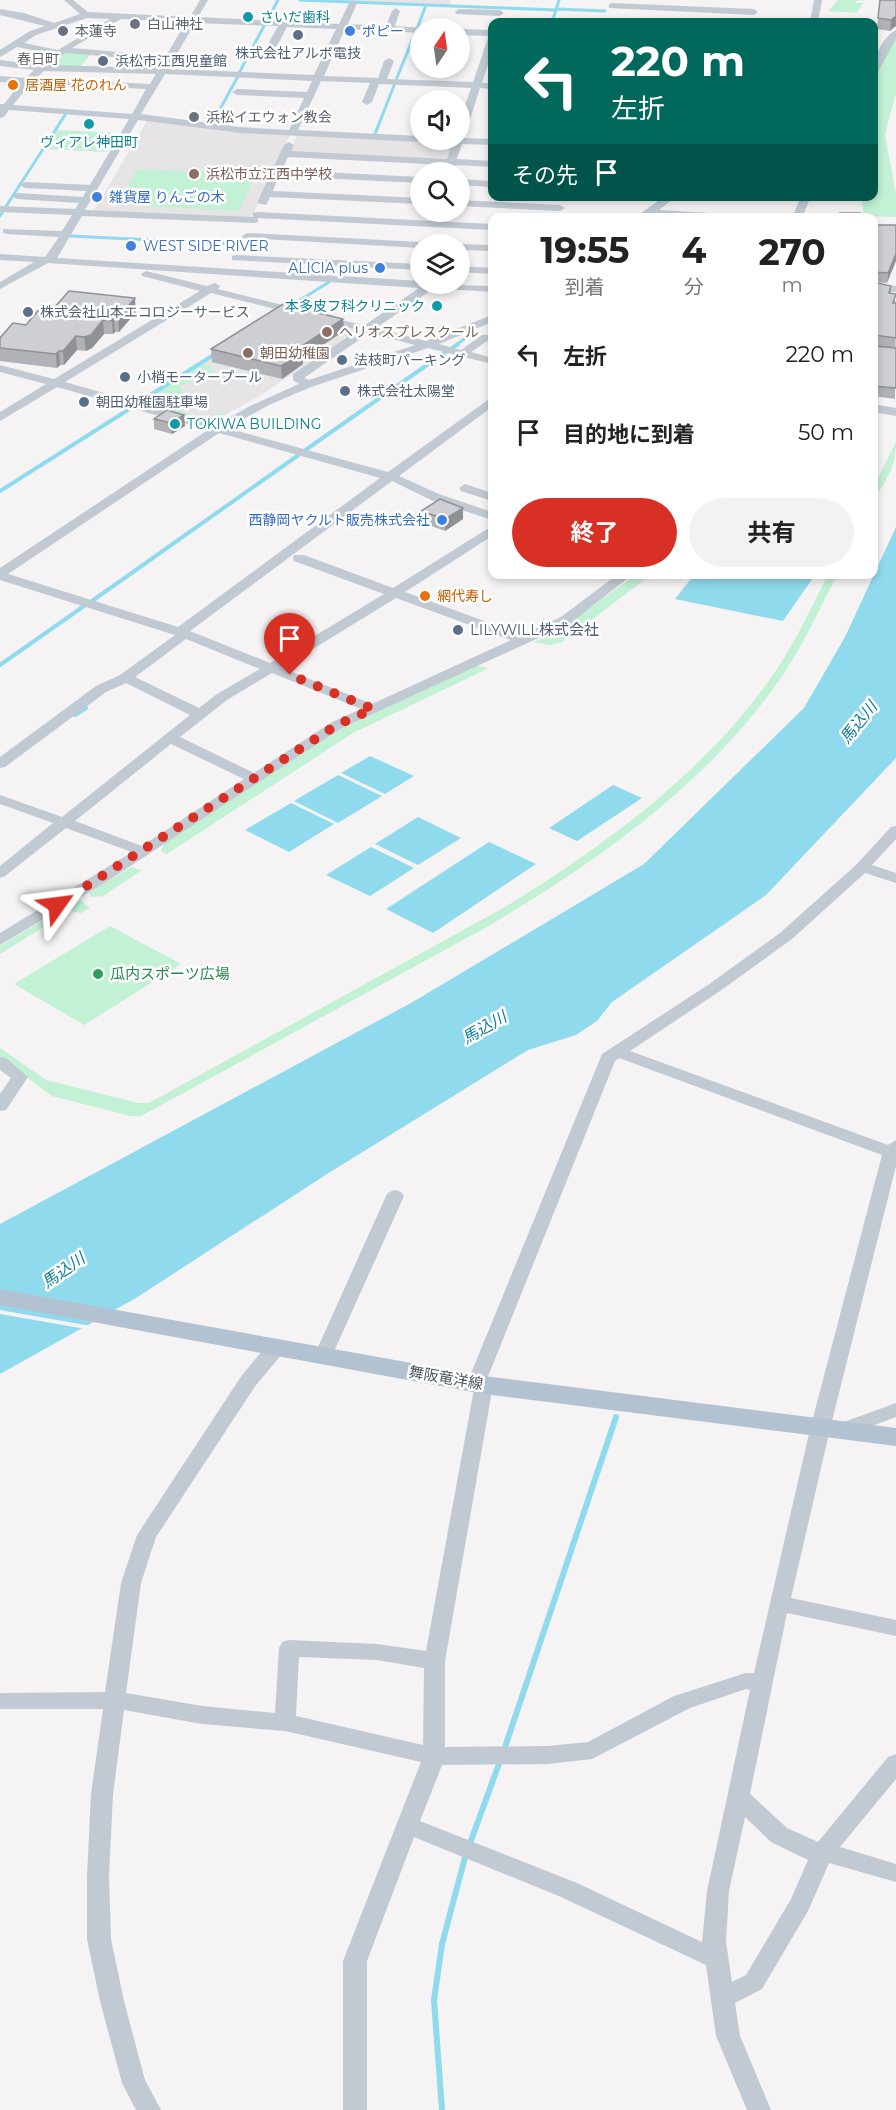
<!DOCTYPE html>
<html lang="ja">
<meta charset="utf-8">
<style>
body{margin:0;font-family:Montserrat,"Noto Sans JP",sans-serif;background:#f2f2f2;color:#222;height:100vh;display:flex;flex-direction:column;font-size:22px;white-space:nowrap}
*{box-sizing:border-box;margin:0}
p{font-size:20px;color:#767676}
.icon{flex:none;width:33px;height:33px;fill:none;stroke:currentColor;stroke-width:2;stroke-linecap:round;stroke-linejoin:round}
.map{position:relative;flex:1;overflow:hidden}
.details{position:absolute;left:488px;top:213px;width:390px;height:366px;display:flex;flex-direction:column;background:#fff;border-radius:12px;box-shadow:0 3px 9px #0003}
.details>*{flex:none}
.guide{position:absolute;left:488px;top:18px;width:390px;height:183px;border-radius:12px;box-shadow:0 3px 9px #0003;background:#00695c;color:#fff;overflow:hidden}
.needle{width:39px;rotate:13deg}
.buttons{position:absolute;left:410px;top:18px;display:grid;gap:12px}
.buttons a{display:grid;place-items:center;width:60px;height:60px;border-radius:50%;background:#fff;box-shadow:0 3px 9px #0003;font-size:30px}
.pin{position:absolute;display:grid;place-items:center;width:51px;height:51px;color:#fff;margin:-62px -26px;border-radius:50% 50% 50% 0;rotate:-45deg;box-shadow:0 0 6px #0007}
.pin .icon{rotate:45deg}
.me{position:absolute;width:66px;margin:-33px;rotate:59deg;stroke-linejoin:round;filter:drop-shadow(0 0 4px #0008)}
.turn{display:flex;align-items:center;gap:21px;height:126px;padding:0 24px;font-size:27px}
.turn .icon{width:78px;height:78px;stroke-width:2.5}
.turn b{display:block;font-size:42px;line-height:51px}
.then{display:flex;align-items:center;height:57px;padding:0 24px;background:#0003;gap:12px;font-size:22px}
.eta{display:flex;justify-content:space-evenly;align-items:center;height:102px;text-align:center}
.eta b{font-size:36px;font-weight:700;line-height:42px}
.button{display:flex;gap:12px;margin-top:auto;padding:12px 24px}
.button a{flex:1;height:69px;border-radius:36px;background:#d93025;color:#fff;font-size:24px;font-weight:700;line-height:69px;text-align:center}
.button a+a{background:#f2f2f2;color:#222}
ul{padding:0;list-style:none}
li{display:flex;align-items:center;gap:18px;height:78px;padding:0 24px}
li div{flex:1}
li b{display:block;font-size:22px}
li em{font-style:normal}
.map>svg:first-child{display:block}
.education{fill:#e6e4e5}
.green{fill:#c3f1d5}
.water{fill:#90daee}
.pier{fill:#f5f3f3}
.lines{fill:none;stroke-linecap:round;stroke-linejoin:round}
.stream-far2{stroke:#90daee;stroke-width:3}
.stream-far1{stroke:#90daee;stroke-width:4}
.stream{stroke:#90daee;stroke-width:6}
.minor{fill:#c1cad2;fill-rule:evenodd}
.major{fill:#b3c2d1;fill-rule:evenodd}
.wall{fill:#b0b2b7}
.shaded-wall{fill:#909195}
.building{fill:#cdcfd5;stroke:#909195;stroke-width:1.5}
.route{stroke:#d93025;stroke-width:10;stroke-dasharray:0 18}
.culture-dot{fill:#0f9aa8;stroke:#fff;stroke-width:2}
.worship-dot{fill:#6b7280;stroke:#fff;stroke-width:2}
.shop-dot{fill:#3f7fe0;stroke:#fff;stroke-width:2}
.service-dot{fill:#5c6f8a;stroke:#fff;stroke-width:2}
.food-dot{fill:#e8710a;stroke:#fff;stroke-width:2}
.education-dot{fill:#8d6e63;stroke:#fff;stroke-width:2}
.leisure-dot{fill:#2e9e5b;stroke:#fff;stroke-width:2}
.labels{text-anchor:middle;stroke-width:5;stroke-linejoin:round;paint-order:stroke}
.far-culture-label{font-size:14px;fill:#0d838f;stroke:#fff;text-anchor:start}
.far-worship-label{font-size:14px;fill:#5b616d;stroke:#fff;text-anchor:start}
.far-shop-label{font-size:14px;fill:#366cbe;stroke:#fff;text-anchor:start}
.far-service-label{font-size:14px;fill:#4e5e75;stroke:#fff;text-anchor:start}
.far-neighbourhood-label{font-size:14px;fill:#5f6368;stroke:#fff}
.far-food-label{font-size:14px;fill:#c56008;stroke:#fff;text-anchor:start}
.far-education-label{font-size:14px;fill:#785e54;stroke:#fff;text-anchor:start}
.service-label{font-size:15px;fill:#4e5e75;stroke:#fff;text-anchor:start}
.leisure-label{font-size:15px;fill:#27864d;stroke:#fff;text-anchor:start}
.street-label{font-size:15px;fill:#4a5661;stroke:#fff}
.water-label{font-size:16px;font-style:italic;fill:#0c7c9b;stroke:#fff}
</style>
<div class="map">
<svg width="896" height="2110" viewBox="0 0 896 2110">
<rect width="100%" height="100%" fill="#f5f3f3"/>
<path class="education" d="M316 0H451L449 5Z
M147 121 228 132 290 135 251 219 93 212Z
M297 136 453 143 447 159 289 153Z
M286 311 359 330 261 395 207 425 137 405Z"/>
<path class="green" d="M838 0H867L856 1V3H863L857 13 828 11Z
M896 38V93L885 134 896 195V217L864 216 861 197 873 196V80Z
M66 52 91 54 80 67 46 66Z
M57 130 118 133 107 152 45 149Z
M137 169 256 174 239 211 117 205Z
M199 365H208L214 370 206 380 180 385 185 397 173 402V404C181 412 195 420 206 419 211 418 217 414 221 412L224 415 206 424 153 408 151 399 154 394Z
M896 442C896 459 891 474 881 488 877 495 874 496 873 505V488Z
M635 575H651L562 642 550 645 534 642 571 622Z
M828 575H837C820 608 804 643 783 675 708 784 597 862 485 928L141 1116H130L52 1096 0 1058V1048L46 1080 138 1103H149L505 907C606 845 704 773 773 675 795 643 811 608 828 575Z
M475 666 485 667 487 669 353 733 170 852 167 854 161 851 164 843 342 728Z
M132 867 142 870 103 896 91 897 89 893 92 890Z
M81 901 90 908 81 913 69 911 0 954V946L73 902Z
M110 926 181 964 84 1025 14 984Z"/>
<path class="water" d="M896 527V758L766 895 612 1002 597 1021 576 1035 528 1050 327 1174 136 1298 0 1374V1224L411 1003 644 864 804 708 845 637Z
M694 575V574L815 575 783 621 675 599Z
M370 756 414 776 385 794 341 773Z
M338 775 382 796 338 823 294 801Z
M613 785 642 798 577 841 549 828Z
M291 803 334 824 289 852 245 830Z
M418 817 461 838 418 865 375 844Z
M489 842 536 864 433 933 386 909Z
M371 847 414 868 370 896 326 875Z"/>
<path class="pier" d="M0 1310 91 1326 86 1329 0 1314Z"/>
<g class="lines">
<path class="stream-far2" d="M300 0 556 10 559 0
M556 9 605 11
M552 22 556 10
M266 23 278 0
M417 29 426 5
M239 73 264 26
M396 80 416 31
M212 124 238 76
M375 134 395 83
M5 208 65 115
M0 216 4 210
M70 236 236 244
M289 307 329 282
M456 345 464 339"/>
<path class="stream-far1" d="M451 349 458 344
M136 404 215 354
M304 451 447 351
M0 491 131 408
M92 601 300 454
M0 665 84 606
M75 715 86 708"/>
<path class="stream" d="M504 1750 616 1417
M469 1846 500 1761
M442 2110 434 2000 442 1944 466 1854"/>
<path class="minor" d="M64 0H73L88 12 190 17 200 0H208L198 17 339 24 349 3 353 0 357 3 348 24 386 26 392 11 396 8 400 11 395 26 423 28H420V33L345 29 324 76 378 78 384 61 389 58 394 61 387 79 473 82 488 38 491 36 459 35V29L492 30V52L482 83H492V89L480 88 464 138 492 139V145L462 144 457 159 492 161V167L455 165 452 172H444L445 165 288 157 282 170 420 177V183L279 176 273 191 420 198V204L270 197 266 205 257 203 284 145 289 142 294 145 291 151 447 159 452 143H440L435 140H459V123L471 88 379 84 372 102 367 105 362 102 370 83 321 81 298 130 420 136V140H425L420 142 239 133 138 120 85 210 253 217V213L257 212 492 224V230L258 218V222L254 223 82 216 57 258 420 281V284L492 286V292L430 288 427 293 376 328 426 341 492 315V322L439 344 461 350 482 335H490V339L471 352 492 358V364L428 348 311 387 271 404 227 428 388 472 492 397V407L399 476 439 494 492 512V520L431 500 392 481 190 631 270 663 384 594 294 561 293 558 294 555H304L393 588 492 526V536L405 592 522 635 561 617 618 574H633L571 623 342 728 106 882 0 945V933L132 852 66 828 5 876 0 878V866L53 823 0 804V795L62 817 190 715 126 683 106 692 5 767 0 768V757L96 686 120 675 175 635 0 580V568L208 430 57 387 0 421V412L46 384 0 372V365L54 379 200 291 142 276 141 274 146 271 207 286 215 283 220 286 218 289 303 310 305 312 299 315 211 293 65 382 216 425 250 406 299 384 293 380V374L358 330 320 320V316L365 325 419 288 48 263 0 289V282L34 262 0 260V254L45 257 59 237 7 234 3 233V229L62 231 72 215 0 212V206L75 209 79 203 17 199 12 196 17 193 83 197 86 191 25 188 20 185 25 182 90 185 129 119 9 110 4 117 0 118V104H4L21 83 0 82V76L26 78 34 70 0 66V60L39 65 52 54 17 47 0 57V50L30 31 45 26 0 15V9L24 13 54 23 80 14ZM87 18 110 19 58 50 24 43 36 35ZM121 19 186 22 166 56 72 48ZM195 23 278 26 267 46 272 49 277 46 287 27 336 29 314 75 168 69ZM65 53 163 61 159 68 49 65ZM44 71 156 74 150 84 36 78ZM165 74 312 81 307 92 237 89 232 92 237 95 304 98 289 130 239 127 141 114ZM31 83 146 89 132 114 13 105ZM369 333 415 345 309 380 304 378ZM219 433 380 478 178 627 8 574ZM396 598 511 640 372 704 282 668ZM186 639 260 669 217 694 199 708 135 677ZM272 673 361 709 332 722 254 773 180 737 227 700ZM171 744 244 779 142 846 75 821Z
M814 0H822L818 22H810Z
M612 3 754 9 758 12 754 15 609 8V4Z
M459 9 500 10 504 13 500 16 456 14 455 12Z
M896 30V39L878 72 873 75C873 59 881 38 896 30Z
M459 179 492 181V187L459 185Z
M665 196H677L659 210 744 215 749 218H671L652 214 641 217V213Z
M801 196H811L802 218H792Z
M826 196H861C853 201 834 201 826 196Z
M459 200 560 205 565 208 560 211 459 206Z
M247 233 420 242 425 244H420V248L243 238 242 236Z
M456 244H459L492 245V251L459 250V244Z
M236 255 420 264V270L232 260V256Z
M459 266 492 268V274L459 272Z
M873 284 896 286V292L873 290Z
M873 404 896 408V416L873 412Z
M465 484 492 493V501L461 491 459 488Z
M896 826V839L872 865 896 873V883L865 873 792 939 720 991 630 1051 888 1145 896 1140V1166L830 1429 791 1598 896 1620V1636L787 1613 750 1794 787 1828 818 1842 888 1757 896 1754V1779L840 1847 896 1864V1882L829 1863 808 1911 762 1989 735 2003 740 2036 771 2110H747L716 2036 706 1965 561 1897 414 1837 367 1961V2110H343V1961L421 1762 285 1731 202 1724 124 1710 113 1794 109 1876 111 1939 124 2001 145 2080 161 2110H136L122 2083 100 2001 87 1939V1876L91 1794 103 1709H0V1693L105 1692 121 1583 137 1535 242 1375 269 1343 276 1342 283 1343 285 1348 283 1353 256 1385 156 1537 141 1583 126 1693 202 1706 275 1713 279 1648 282 1642 289 1640 377 1644 426 1651 474 1389 469 1388 467 1383 602 1054 708 985 780 933 857 864 891 827ZM619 1058 882 1155 810 1429 754 1673H746L674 1696 588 1742 548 1746 445 1747V1661L493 1385 487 1379 615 1061ZM299 1657 377 1660 424 1668 423 1745 296 1716ZM746 1689 750 1690 707 1891 702 1942 577 1883 420 1821 442 1765 548 1764 592 1759 690 1708ZM745 1817 771 1842 808 1860 791 1899 746 1975 732 1982 726 1942 729 1891Z
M0 1057 6 1058 28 1077 6 1110 0 1111V1094L11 1078 0 1070Z
M395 1190 401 1192 404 1196 332 1356 330 1361 323 1363 316 1361 314 1356 386 1196 389 1192Z
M896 1403V1417L840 1438 833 1436 830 1431 833 1426Z"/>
<path class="major" d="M0 1289 484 1376 896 1428V1446L484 1394 0 1305Z"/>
</g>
<path class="wall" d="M896 0 890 31 877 29 878 18Z
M734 196H797V201L734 198Z
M873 225H896L887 283 874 282 891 286V293L896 303 895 399 873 396Z
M54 308 136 312 119 332H115L113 334H104L92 348 86 351 77 350 64 365H60L57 368 0 361V338L26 325Z
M344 331 303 358V364L282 379 212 362 211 349Z
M154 419 185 426 172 434 154 429Z
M421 511 463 519 445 531 421 522Z"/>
<path class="shaded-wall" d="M896 16V26L890 31 891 20Z
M896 254V261L887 283 888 273Z
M135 298 136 312 119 332 118 318Z
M114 318 115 332 113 334 112 321Z
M343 319 344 331 303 358V364L282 379 281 366 296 350Z
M103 320 104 334 92 348 86 351 84 337Z
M76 336 77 350 64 365 63 351Z
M59 351 60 365 57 368 56 354Z
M184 415 185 426 172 434 171 423Z
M463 508V519L445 531V519Z"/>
<path class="building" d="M880 0H896V16L891 20 878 18Z
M840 213H860L861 218H841Z
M873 225H896V254L888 273 874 272 873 273Z
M873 282 891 286 889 293 896 294 893 303H896V338L874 335 873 337Z
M69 291 135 298 118 318H114L112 321 103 320 91 335 84 337 76 336 63 351H59L56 354 0 348V338L13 323 26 325 41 307 54 308Z
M283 304 343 319 296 350 303 352 281 366 211 349Z
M873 343 874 346 896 348V388L873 386Z
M167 410 184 415 171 423 154 419Z
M440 499 463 508 445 519 421 511Z"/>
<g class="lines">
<path class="route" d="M57 905 337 725 373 709 290 675"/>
</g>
<g class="culture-dot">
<circle cx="248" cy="17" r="6"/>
<circle cx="89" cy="124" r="6"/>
<circle cx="437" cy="306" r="6"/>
<circle cx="175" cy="424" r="6"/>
</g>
<g class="worship-dot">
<circle cx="135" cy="24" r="6"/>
<circle cx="63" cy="31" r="6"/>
<circle cx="194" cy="117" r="6"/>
</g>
<g class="shop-dot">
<circle cx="350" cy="31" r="6"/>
<circle cx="97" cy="197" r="6"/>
<circle cx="131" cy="246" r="6"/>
<circle cx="380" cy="268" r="6"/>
<circle cx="442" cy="520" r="6"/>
</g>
<g class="service-dot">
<circle cx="298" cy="35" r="6"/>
<circle cx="103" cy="61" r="6"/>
<circle cx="28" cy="312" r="6"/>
<circle cx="342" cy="360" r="6"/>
<circle cx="125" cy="377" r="6"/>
<circle cx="345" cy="391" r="6"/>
<circle cx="84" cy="402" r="6"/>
<circle cx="458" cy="630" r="6"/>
</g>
<g class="food-dot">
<circle cx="13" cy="85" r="6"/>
<circle cx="425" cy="596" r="6"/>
</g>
<g class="education-dot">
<circle cx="194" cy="174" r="6"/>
<circle cx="327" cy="332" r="6"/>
<circle cx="248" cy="353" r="6"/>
</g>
<circle class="leisure-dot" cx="98" cy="974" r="6"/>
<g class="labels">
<g class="far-culture-label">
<text x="260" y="22">さいだ歯科</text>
<text x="89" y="147" text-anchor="middle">ヴィアレ神田町</text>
<text x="425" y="311" text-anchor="end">本多皮フ科クリニック</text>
<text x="187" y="429">TOKIWA BUILDING</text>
</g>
<g class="far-worship-label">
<text x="147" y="29">白山神社</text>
<text x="75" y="36">本蓮寺</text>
<text x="206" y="122">浜松イエウォン教会</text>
</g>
<g class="far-shop-label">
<text x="362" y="36">ポピー</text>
<text x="109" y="202">雑貨屋 りんごの木</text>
<text x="143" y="251">WEST SIDE RIVER</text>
<text x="368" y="273" text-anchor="end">ALICIA plus</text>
<text x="430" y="525" text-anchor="end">西静岡ヤクルト販売株式会社</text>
</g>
<g class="far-service-label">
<text x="298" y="58" text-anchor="middle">株式会社アルボ電技</text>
<text x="115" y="66">浜松市江西児童館</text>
<text x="40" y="317">株式会社山本エコロジーサービス</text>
<text x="354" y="365">法枝町パーキング</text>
<text x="137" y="382">小梢モータープール</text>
<text x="357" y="396">株式会社太陽堂</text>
<text x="96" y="407">朝田幼稚園駐車場</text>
</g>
<g class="far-neighbourhood-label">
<text x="38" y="64">春日町</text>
</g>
<g class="far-food-label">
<text x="25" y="90">居酒屋 花のれん</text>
<text x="437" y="601">網代寿し</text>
</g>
<g class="far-education-label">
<text x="206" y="179">浜松市立江西中学校</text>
<text x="339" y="337">ヘリオスプレスクール</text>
<text x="260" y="358">朝田幼稚園</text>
</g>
<g class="service-label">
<text x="470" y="635">LILYWILL株式会社</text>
</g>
<g class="leisure-label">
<text x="110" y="979">瓜内スポーツ広場</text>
</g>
<g class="street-label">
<text transform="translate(446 1378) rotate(10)" y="5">舞阪竜洋線</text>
</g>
<g class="water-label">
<text transform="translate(858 722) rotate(-51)" y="6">馬込川</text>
<text transform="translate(484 1027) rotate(-30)" y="6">馬込川</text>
<text transform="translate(63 1270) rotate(-35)" y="6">馬込川</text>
</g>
</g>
</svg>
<div class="buttons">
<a><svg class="needle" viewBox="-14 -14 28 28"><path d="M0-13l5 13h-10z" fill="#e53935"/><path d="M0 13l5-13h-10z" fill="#767676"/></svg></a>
<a><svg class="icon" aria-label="sound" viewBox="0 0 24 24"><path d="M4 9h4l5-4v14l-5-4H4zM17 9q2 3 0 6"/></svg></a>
<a><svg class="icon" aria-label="search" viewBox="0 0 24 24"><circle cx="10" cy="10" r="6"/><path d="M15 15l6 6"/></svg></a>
<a><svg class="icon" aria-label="layers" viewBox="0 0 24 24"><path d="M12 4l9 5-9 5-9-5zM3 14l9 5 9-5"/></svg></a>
</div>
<div class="pin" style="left:290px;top:675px;background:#d93025"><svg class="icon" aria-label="arrive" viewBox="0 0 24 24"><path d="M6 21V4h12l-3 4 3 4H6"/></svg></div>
<svg class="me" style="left:57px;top:905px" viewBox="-20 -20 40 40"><path d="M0-17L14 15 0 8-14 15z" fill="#d93025" stroke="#fff" stroke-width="4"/></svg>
<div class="guide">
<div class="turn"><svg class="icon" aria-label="left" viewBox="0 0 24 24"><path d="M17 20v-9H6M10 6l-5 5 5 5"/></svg><div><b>220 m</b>左折</div></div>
<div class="then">その先<svg class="icon" aria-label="arrive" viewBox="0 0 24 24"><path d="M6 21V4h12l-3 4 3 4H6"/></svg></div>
</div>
<section class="details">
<div class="eta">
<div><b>19:55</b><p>到着</p></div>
<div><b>4</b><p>分</p></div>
<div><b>270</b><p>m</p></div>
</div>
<ul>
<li><svg class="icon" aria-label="left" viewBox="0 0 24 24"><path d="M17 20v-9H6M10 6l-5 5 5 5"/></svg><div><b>左折</b></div><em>220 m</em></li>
<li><svg class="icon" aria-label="arrive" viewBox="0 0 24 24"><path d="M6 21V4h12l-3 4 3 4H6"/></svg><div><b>目的地に到着</b></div><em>50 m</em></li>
</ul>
<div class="button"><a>終了</a><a>共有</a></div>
</section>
</div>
